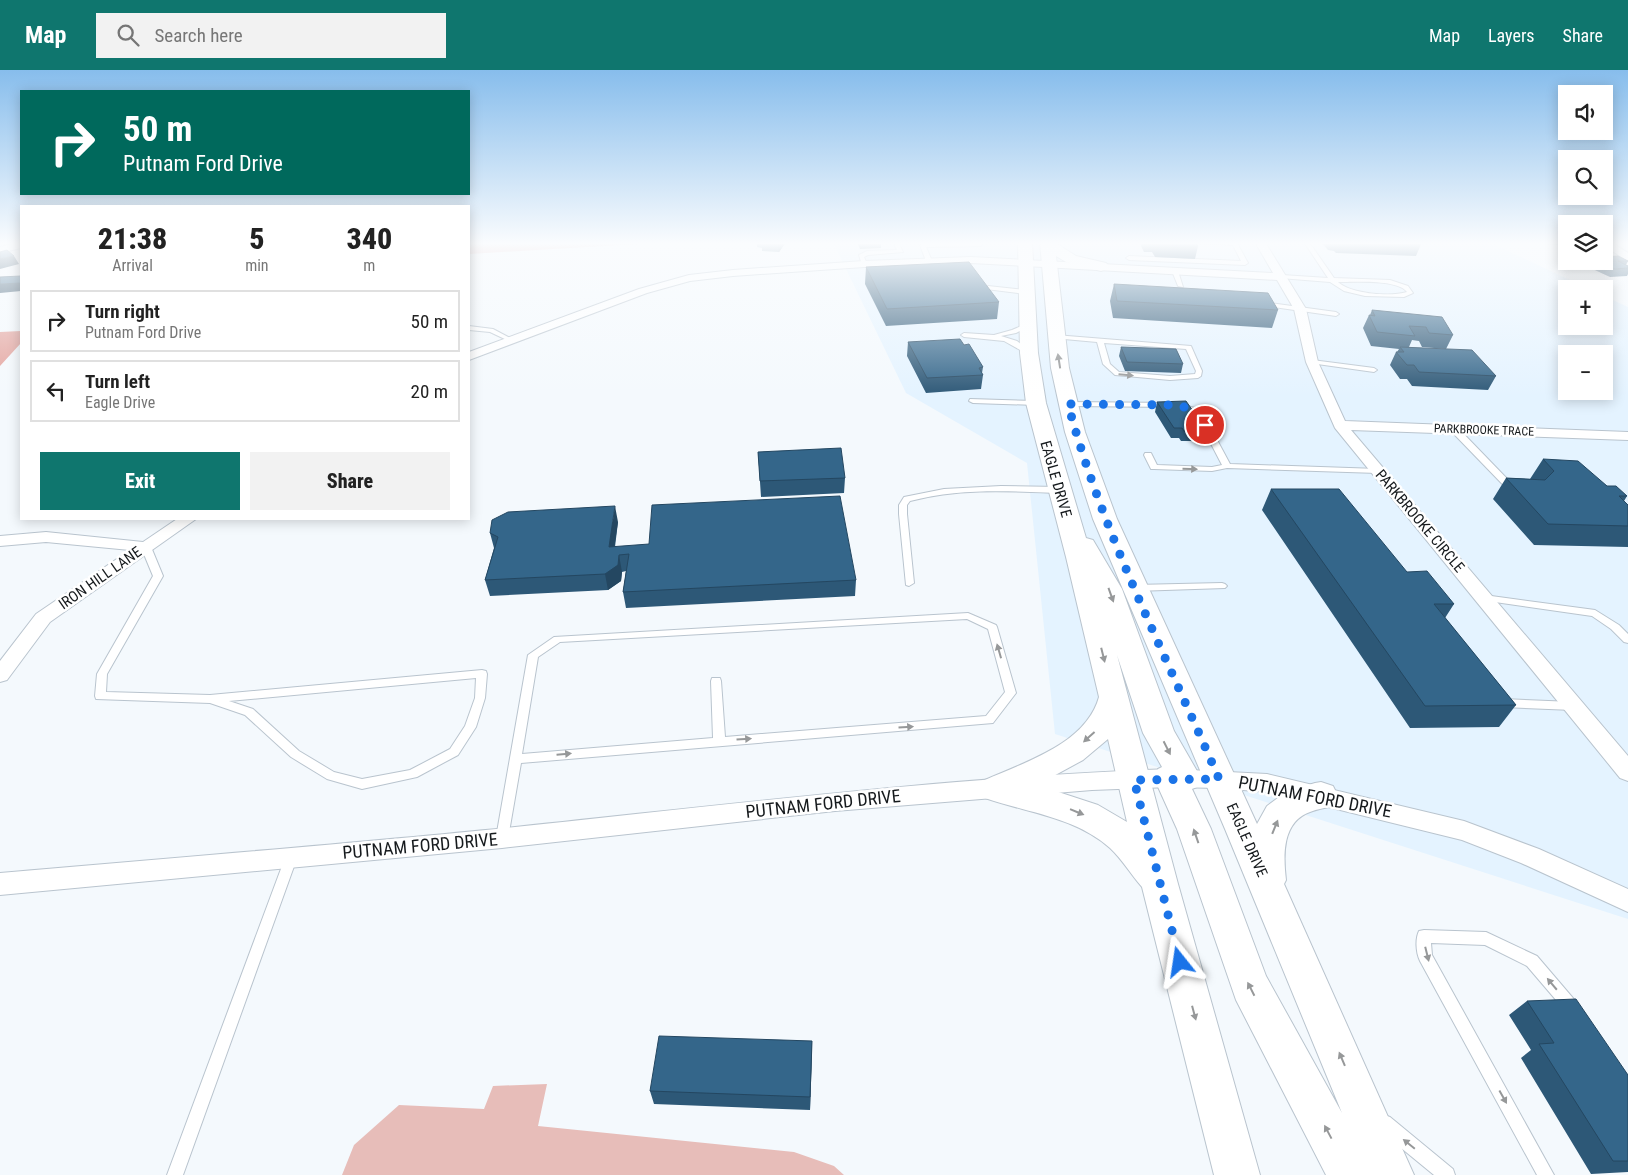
<!DOCTYPE html>
<meta charset="utf-8">
<style>
body{margin:0;font-family:"Roboto Condensed",sans-serif;background:#f2f2f2;color:#222;height:100vh;display:flex;flex-direction:column;font-size:19px;white-space:nowrap}
*{box-sizing:border-box;margin:0}
p{font-size:16px;color:#767676}
.icon{flex:none;width:28px;height:28px;fill:none;stroke:currentColor;stroke-width:2;stroke-linecap:round;stroke-linejoin:round}
.map{position:relative;flex:1;overflow:hidden}
.sheet{position:absolute;left:20px;top:135px;width:450px;height:315px;display:flex;flex-direction:column;background:#fff;border-radius:0px;box-shadow:0 2px 12px #0003}
.sheet>*{flex:none}
.top-card{position:absolute;left:20px;top:20px;width:450px;height:105px;border-radius:0px;box-shadow:0 2px 12px #0003;background:#00695c;color:#fff;overflow:hidden}
.buttons{position:absolute;left:1558px;top:15px;display:grid;gap:10px}
.buttons a{display:grid;place-items:center;width:55px;height:55px;border-radius:0px;background:#fff;box-shadow:0 2px 12px #0003;font-size:25px}
.pin{position:absolute;display:grid;place-items:center;width:42px;height:42px;color:#fff;margin:-21px;border:2px solid #fff;border-radius:50%;box-shadow:0 1px 5px #0007}
.me{position:absolute;width:55px;margin:-28px;rotate:345deg;stroke-linejoin:round;filter:drop-shadow(0 0 4px #0008)}
.turn{display:flex;align-items:center;gap:18px;height:105px;padding:0 20px;font-size:22px}
.turn .icon{width:65px;height:65px;stroke-width:2.5}
.turn b{display:block;font-size:35px;line-height:42px}
.eta{display:flex;justify-content:space-evenly;align-items:center;height:85px;text-align:center}
.eta b{font-size:30px;font-weight:800;line-height:35px}
.cta{display:flex;gap:10px;margin-top:auto;padding:10px 20px}
.cta a{flex:1;height:58px;border-radius:0px;background:#0f766e;color:#fff;font-size:20px;font-weight:800;line-height:58px;text-align:center}
.cta a+a{background:#f2f2f2;color:#222}
ul{padding:0;list-style:none}
li{display:flex;align-items:center;gap:15px;height:62px;margin:0 10px 8px;padding:0 10px;border:2px solid #e0e0e0;border-radius:0px}
li div{flex:1}
li b{display:block;font-size:19px}
li em{font-style:normal}
header{display:flex;align-items:center;gap:30px;box-sizing:border-box;height:70px;padding:0 25px;background:#0f766e;color:#fff}
header strong{font-size:24px}
nav{display:flex;gap:28px;margin-inline-start:auto;font-size:18px}
.search{width:350px;height:45px;background:#f2f2f2;display:flex;align-items:center;gap:12px;box-sizing:border-box;padding:0 18px;border-radius:0px;color:#767676;font-size:19px}
.map>svg:first-child{display:block}
.built{fill:#e4f3ff;fill-rule:evenodd}
.green{fill:#e7bdb9}
.forest{fill:#e3a19b}
.lines{fill:none;stroke-linecap:round;stroke-linejoin:round}
.lane-casing{stroke:#b9c4ce;stroke-width:2}
.street-casing{stroke:#b9c4ce;stroke-width:2}
.secondary-casing{stroke:#b9c4ce;stroke-width:2}
.lane{fill:#fff;fill-rule:evenodd}
.street{fill:#fff;fill-rule:evenodd}
.secondary{fill:#fff;fill-rule:evenodd}
.wall{fill:#2d5877}
.shaded-wall{fill:#244761}
.building{fill:#34668a;stroke:#244761}
.oneway{fill:#969899}
.route{stroke:#1a73e8;stroke-width:9;stroke-dasharray:0 16.2}
.labels{text-anchor:middle;stroke-width:5;stroke-linejoin:round;paint-order:stroke}
.far-street-label{font-size:12px;fill:#161a1d;stroke:#fff}
.street-label{font-size:15px;fill:#161a1d;stroke:#fff}
.near-street-label{font-size:18px;fill:#161a1d;stroke:#fff}
</style>
<header>
<strong>Map</strong>
<div class="search"><svg class="icon" aria-label="search" viewBox="0 0 24 24"><circle cx="10" cy="10" r="6"/><path d="M15 15l6 6"/></svg>Search here</div>
<nav><a>Map</a><a>Layers</a><a>Share</a></nav>
</header>
<div class="map">
<svg width="1628" height="1105" viewBox="0 0 1628 1105">
<rect width="100%" height="100%" fill="#f4f9fd"/>
<path class="built" d="M833 172H1489L1589 219H1566V256H1604V226L1628 237V849L1055 664 1027 393 906 323ZM1566 284H1604V321H1566Z"/>
<path class="green" d="M547 1014 538 1056 794 1082 834 1096 844 1105H342L354 1075 399 1035 484 1039 493 1016Z"/>
<path class="forest" d="M469 172H671L469 184Z
M21 261V273L0 296V262Z"/>
<g class="lines">
<g class="lane-casing">
<path id="lane" d="M893 172H898L903 182 868 185 864 187 867 194 862 195 859 185 867 181 897 180Z
M984 172 981 176 926 177 932 191 929 193 926 191 920 175 923 173Z
M1180 172 1237 173 1248 193 1245 195 1129 190 1126 188 1129 186 1241 191 1233 175Z
M1304 172H1309L1334 208 1390 210 1408 216 1413 223 1404 227 1365 226 1344 221 1330 212 1280 208V206L1282 205 1328 208ZM1338 212C1353 212 1398 209 1407 222 1390 227 1351 224 1338 212Z
M1175 199 1178 201 1183 217 1178 216 1172 201Z
M988 216 1025 220 1028 222 1025 224 986 219 985 218Z
M1262 232 1336 242 1339 244 1336 246 1260 235 1259 234Z
M1026 254 1031 255 1016 263 1001 266 1017 271 1032 283 1029 285 1004 271 964 267 961 265 964 263 994 265 1012 260Z
M469 256 493 259 514 270 509 271 490 262 469 260Z
M1055 265 1191 276 1202 301 1201 306 1198 308 1170 310 1115 305 1103 294 1097 272 1053 268 1052 267ZM1104 273 1186 279 1196 301 1195 304 1170 306 1119 302 1110 294Z
M1312 290 1374 298 1377 300 1374 302 1310 293V291Z
M970 329 1036 331 1040 333 1036 335 973 333 969 331Z
M1065 332 1178 333 1201 340 1230 394 1378 399 1382 401 1378 403 1227 398 1212 401 1154 399H1151L1144 385 1145 383H1151L1157 395 1212 397 1222 395 1195 343 1177 337 1068 336H1065Z
M1451 357H1457L1517 419V423H1511L1451 361Z
M1001 416 1059 417 1063 420 1059 423C1009 421 959 418 910 431L907 435V444L914 513 909 516 906 515 899 444V435L904 427 944 419Z
M146 474 151 477 163 506 107 604 106 622 210 625 482 600 486 601 487 604 485 628 476 657 458 685 417 707 362 719 327 709 291 687 245 645 210 633 96 629 95 626 97 604 153 506 141 477ZM476 608 475 628 465 656 450 679 410 700 362 709 334 702 299 681 253 639 229 631Z
M1222 513 1225 514 1227 516 1225 518 1135 521 1130 518 1135 515Z
M1484 525 1595 540 1619 555 1628 564V573L1624 572 1611 559 1592 546 1481 530 1479 528Z
M968 543 996 555 997 557 1016 623 993 653 521 693 508 768 506 772 502 773 498 772 496 768 528 585 554 567ZM967 549 988 559 1005 622 986 646 725 667 721 611 720 608H712L711 611 713 668 522 684 538 587 560 572Z
M1503 629 1573 632 1577 633 1579 636 1577 639 1573 640 1503 637 1499 636 1497 633 1499 630Z
M291 782 296 784 297 788 183 1105H167L285 788 286 784Z
M1424 860 1486 862 1537 886 1578 934 1580 939 1578 944 1573 946 1568 944 1527 896 1485 875 1431 873 1432 885 1554 1105H1537L1420 891C1416 883 1415 869 1419 861Z
M1384 1045 1390 1047 1453 1099 1455 1105H1434L1378 1059 1376 1053 1378 1047Z"/>
</g>
<g class="street-casing">
<path id="street" d="M21 172V178L0 183V177Z
M1255 172H1265L1306 239 1318 292 1345 351 1628 362V370L1351 360 1628 686V711L1620 708 1335 358 1306 292 1294 239 1277 210 971 193 864 197 733 206 690 211 647 223 469 290V282L639 219 689 205 733 200 864 191 971 187 1273 203Z
M1604 172H1611L1628 183V191L1604 176Z
M177 449H196L50 552 7 610 0 612V591L36 544 130 480 46 472 0 476V466L46 462 143 472Z
M1170 699 1267 704 1464 751 1539 779 1628 819V842L1521 793 1462 770 1267 722 1219 718 1170 717 1092 720 835 741 502 778 0 825V803C169 788 337 775 506 758 727 735 948 707 1170 699Z"/>
</g>
<g class="secondary-casing">
<path id="secondary" d="M1018 172H1032L1038 283 1046 333 1086 468 1093 470 1122 519 1174 661 1201 708 1197 717 1192 719 1211 759 1266 906 1342 1043 1225 759 1093 449 1065 362 1051 298 1040 172H1054L1076 186 1106 193 1109 196 1106 199 1101 201 1066 192 1056 186 1069 298 1085 362 1117 449 1257 754 1267 736 1286 722 1315 713 1321 712 1333 716 1338 726 1333 736C1325 738 1317 739 1310 742 1282 752 1283 785 1286 810L1284 814 1414 1105H1326L1236 930 1177 759 1154 708 1158 699 1162 697 1143 663 1117 585 1178 814 1260 1105H1214L1142 817C1131 805 1123 790 1110 778 1075 747 1028 743 985 728L980 719 985 710C1025 692 1086 674 1099 627L1066 487 1026 333 1020 283ZM1108 669 1127 752 1098 735 1037 715 1083 690Z"/>
</g>
<use href="#lane" class="lane"/>
<use href="#street" class="street"/>
<use href="#secondary" class="secondary"/>
</g>
<path class="wall" d="M757 172H786L779 182 762 181V178L757 177Z
M857 172H881V178L860 179Z
M1142 172H1198L1197 175 1198 176 1195 189 1155 187 1152 182H1144L1141 176Z
M1321 172H1422L1416 186 1336 183 1334 181 1328 180Z
M1544 172H1564L1562 175 1545 174Z
M1564 175H1566V186L1560 183Z
M1589 191H1628L1626 195 1628 196V204L1627 206 1610 207 1586 196Z
M866 197 999 232 997 249 886 256 865 214Z
M1114 214 1278 240 1272 258 1113 248 1110 231Z
M1372 240 1453 265 1446 279 1422 277 1419 271 1412 270 1409 277 1496 306 1488 320 1412 316 1407 309H1400L1390 295 1396 282H1397L1399 279 1371 276 1363 258 1369 245H1370Z
M908 272 964 275 983 297 982 303 983 305 981 319 926 323 907 286Z
M1121 277 1183 294 1181 303 1125 301 1119 286Z
M1157 332 1207 361 1204 371H1181L1179 368H1171L1155 342Z
M758 382 845 408 844 423 761 427Z
M1543 389 1607 416 1627 426 1624 431 1628 435V477L1534 475 1493 429 1506 408 1530 409Z
M1271 419 1407 502 1454 534 1445 548 1516 635 1499 657 1410 658 1262 440Z
M618 452 615 477 856 510 855 526 626 538 623 522 626 501 622 502 621 511 608 520 490 526 485 510 494 478 490 463Z
M1527 931 1628 1005V1102L1591 1104 1521 988 1531 980 1509 945Z
M812 971 810 1040 654 1034 650 1021Z"/>
<path class="shaded-wall" d="M780 172H786L779 182 778 174Z
M14 186 19 194 0 199V189Z
M21 212V221L0 223V214Z
M615 436 618 452 612 493 609 477Z
M619 485 622 502 621 511 608 520 605 504Z
M812 971V985L810 1040V1027Z"/>
<path class="building" d="M762 172H780L778 174Z
M1156 172H1195L1198 176 1158 175Z
M7 180 14 186 0 189V182Z
M1618 186 1628 191H1618L1628 196V198L1615 199 1599 191H1604V187Z
M969 192 999 232 887 239 866 197Z
M21 206V213L0 214V207Z
M1114 214 1268 223 1278 240 1117 231Z
M1372 240 1442 247 1453 265 1429 263 1426 257 1409 256 1415 266 1377 262 1369 245 1375 246Z
M960 269 964 275 969 274 983 297 979 298 983 305 927 308 908 272Z
M1121 277 1176 279 1183 294 1127 292Z
M1400 277 1472 280 1496 306 1419 302 1414 295H1407L1396 282H1404Z
M1186 331 1207 361H1184L1182 358H1174L1157 332Z
M841 378 845 408 760 411 758 382Z
M1543 389 1578 391 1607 416H1616L1627 426H1619L1628 435V456L1548 454 1506 408 1545 410 1554 401Z
M1271 419H1339L1407 502 1427 501 1454 534H1434L1516 635 1425 636Z
M840 426 856 510 623 522 629 484 619 485 618 495 605 504 485 510 498 467 490 463 492 450 508 442 615 436 609 477 649 474 652 435Z
M1576 929 1628 1005V1091H1613L1539 974 1554 973 1527 931Z
M659 966 812 971 810 1027 650 1021Z"/>
<defs><path id="oneway-solid" d="M-6-.8H1V-3.2L6.5 0L1 3.2V.8H-6Z" transform="scale(1.25)"/></defs>
<g class="oneway">
<use href="#oneway-solid" transform="translate(1059 291) rotate(-99)"/>
<use href="#oneway-solid" transform="translate(1126 305) rotate(5)"/>
<use href="#oneway-solid" transform="translate(1190 399) rotate(2)"/>
<use href="#oneway-solid" transform="translate(1111 525) rotate(70)"/>
<use href="#oneway-solid" transform="translate(999 581) rotate(-106)"/>
<use href="#oneway-solid" transform="translate(1103 585) rotate(76)"/>
<use href="#oneway-solid" transform="translate(906 657) rotate(-4)"/>
<use href="#oneway-solid" transform="translate(1089 667) rotate(138)"/>
<use href="#oneway-solid" transform="translate(744 669) rotate(-4)"/>
<use href="#oneway-solid" transform="translate(1167 678) rotate(63)"/>
<use href="#oneway-solid" transform="translate(564 684) rotate(-5)"/>
<use href="#oneway-solid" transform="translate(1077 742) rotate(22)"/>
<use href="#oneway-solid" transform="translate(1275 757) rotate(-68)"/>
<use href="#oneway-solid" transform="translate(1196 766) rotate(-109)"/>
<use href="#oneway-solid" transform="translate(1427 884) rotate(76)"/>
<use href="#oneway-solid" transform="translate(1552 914) rotate(-130)"/>
<use href="#oneway-solid" transform="translate(1251 919) rotate(-117)"/>
<use href="#oneway-solid" transform="translate(1194 943) rotate(75)"/>
<use href="#oneway-solid" transform="translate(1342 989) rotate(-113)"/>
<use href="#oneway-solid" transform="translate(1503 1027) rotate(61)"/>
<use href="#oneway-solid" transform="translate(1328 1062) rotate(-118)"/>
<use href="#oneway-solid" transform="translate(1409 1074) rotate(-141)"/>
</g>
<linearGradient id="sky" x2="0" y2="1"><stop stop-color="#87bdec"/><stop offset="0.53" stop-color="#fafcfe"/><stop offset="1" stop-color="#fafcfe" stop-opacity="0"/></linearGradient>
<rect width="1628" height="327" fill="url(#sky)"/>
<g class="lines">
<path class="route" d="M1180 892 1134 710 1219 709C1166 585 1103 465 1068 334L1178 335 1198 342 1205 355"/>
</g>
<g class="labels">
<g class="far-street-label">
<text transform="translate(1484 360) rotate(2)" y="4">PARKBROOKE TRACE</text>
</g>
<g class="street-label">
<text transform="translate(1056 409) rotate(74)" y="5">EAGLE DRIVE</text>
<text transform="translate(1420 451) rotate(50)" y="5">PARKBROOKE CIRCLE</text>
<text transform="translate(100 508) rotate(-35)" y="5">IRON HILL LANE</text>
<text transform="translate(1247 770) rotate(66)" y="5">EAGLE DRIVE</text>
</g>
<g class="near-street-label">
<text transform="translate(1315 727) rotate(11)" y="6">PUTNAM FORD DRIVE</text>
<text transform="translate(823 734) rotate(-6)" y="6">PUTNAM FORD DRIVE</text>
<text transform="translate(420 776) rotate(-5)" y="6">PUTNAM FORD DRIVE</text>
</g>
</g>
</svg>
<div class="buttons">
<a><svg class="icon" aria-label="sound" viewBox="0 0 24 24"><path d="M4 9h4l5-4v14l-5-4H4zM17 9q2 3 0 6"/></svg></a>
<a><svg class="icon" aria-label="search" viewBox="0 0 24 24"><circle cx="10" cy="10" r="6"/><path d="M15 15l6 6"/></svg></a>
<a><svg class="icon" aria-label="layers" viewBox="0 0 24 24"><path d="M12 4l9 5-9 5-9-5zM3 14l9 5 9-5"/></svg></a>
<a>+</a>
<a>−</a>
</div>
<div class="pin" style="left:1205px;top:355px;background:#d93025"><svg class="icon" aria-label="arrive" viewBox="0 0 24 24"><path d="M6 21V4h12l-3 4 3 4H6"/></svg></div>
<svg class="me" style="left:1180px;top:892px" viewBox="-20 -20 40 40"><path d="M0-17L14 15 0 8-14 15z" fill="#1a73e8" stroke="#fff" stroke-width="4"/></svg>
<div class="top-card">
<div class="turn"><svg class="icon" aria-label="right" viewBox="0 0 24 24"><path d="M7 20v-9h11M14 6l5 5-5 5"/></svg><div><b>50 m</b>Putnam Ford Drive</div></div>
</div>
<section class="sheet">
<div class="eta">
<div><b>21:38</b><p>Arrival</p></div>
<div><b>5</b><p>min</p></div>
<div><b>340</b><p>m</p></div>
</div>
<ul>
<li><svg class="icon" aria-label="right" viewBox="0 0 24 24"><path d="M7 20v-9h11M14 6l5 5-5 5"/></svg><div><b>Turn right</b><p>Putnam Ford Drive</p></div><em>50 m</em></li>
<li><svg class="icon" aria-label="left" viewBox="0 0 24 24"><path d="M17 20v-9H6M10 6l-5 5 5 5"/></svg><div><b>Turn left</b><p>Eagle Drive</p></div><em>20 m</em></li>
</ul>
<div class="cta"><a>Exit</a><a>Share</a></div>
</section>
</div>
